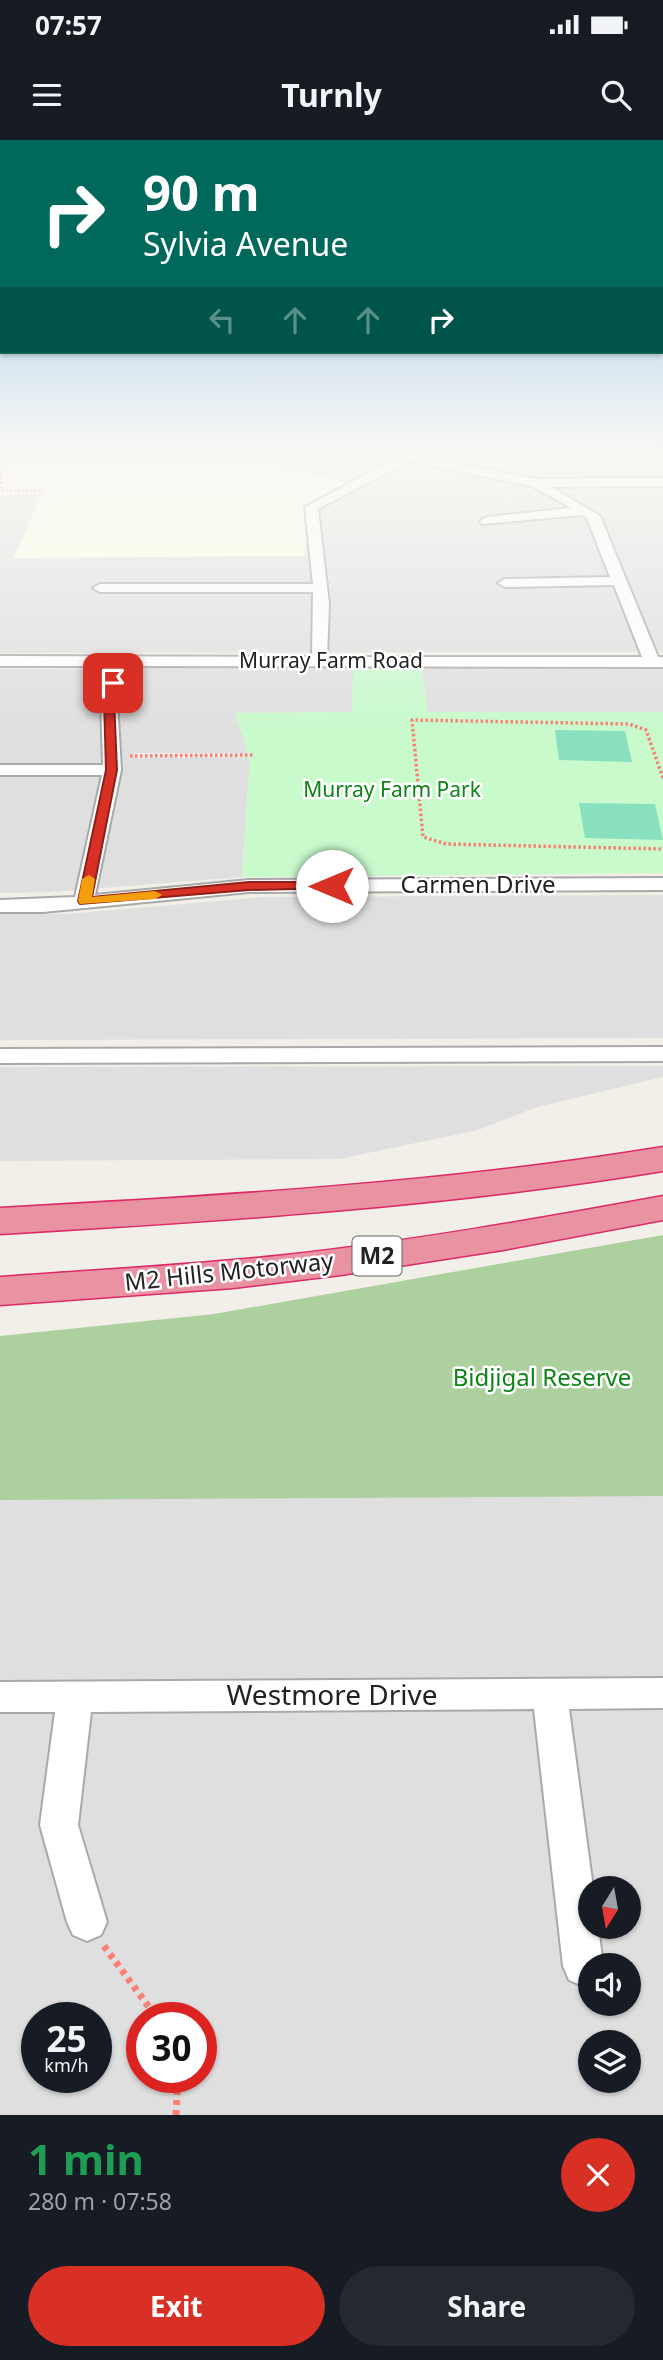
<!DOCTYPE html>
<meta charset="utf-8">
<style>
body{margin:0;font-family:"Noto Sans",sans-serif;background:#242831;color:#f1f3f6;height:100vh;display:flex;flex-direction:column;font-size:26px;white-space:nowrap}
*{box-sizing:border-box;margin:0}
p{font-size:23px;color:#9ea1a6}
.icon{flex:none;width:38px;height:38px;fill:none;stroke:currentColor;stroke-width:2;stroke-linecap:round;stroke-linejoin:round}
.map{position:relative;height:1975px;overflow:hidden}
.panel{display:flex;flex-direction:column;background:#171b24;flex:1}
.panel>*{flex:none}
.top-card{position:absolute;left:0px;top:0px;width:663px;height:214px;box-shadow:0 2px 5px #0004;background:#00695c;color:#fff;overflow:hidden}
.needle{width:46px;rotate:191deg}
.fabs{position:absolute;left:578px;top:1736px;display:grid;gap:14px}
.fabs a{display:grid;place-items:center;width:63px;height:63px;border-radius:50%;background:#171b24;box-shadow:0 2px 5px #0004;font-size:35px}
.speed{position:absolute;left:21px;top:1862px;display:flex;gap:14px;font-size:35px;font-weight:700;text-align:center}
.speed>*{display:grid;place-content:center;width:91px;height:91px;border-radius:50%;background:#171b24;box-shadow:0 2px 5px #0004;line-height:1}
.speed small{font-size:18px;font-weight:400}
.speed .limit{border:10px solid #d22;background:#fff;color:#111}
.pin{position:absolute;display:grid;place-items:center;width:60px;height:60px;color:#fff;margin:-30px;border-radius:14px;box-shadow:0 4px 10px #0006}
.me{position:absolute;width:77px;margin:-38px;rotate:270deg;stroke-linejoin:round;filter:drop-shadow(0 0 5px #0008)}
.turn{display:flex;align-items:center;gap:24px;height:147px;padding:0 28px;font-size:32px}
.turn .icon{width:91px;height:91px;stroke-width:2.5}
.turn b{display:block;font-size:49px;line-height:60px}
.lanes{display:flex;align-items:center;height:66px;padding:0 28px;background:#0003;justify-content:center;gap:35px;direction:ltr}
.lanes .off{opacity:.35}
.round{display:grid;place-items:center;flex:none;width:74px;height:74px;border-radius:37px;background:#242831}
.overview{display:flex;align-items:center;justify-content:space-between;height:119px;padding:0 28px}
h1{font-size:42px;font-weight:700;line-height:52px;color:#1e9e55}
.action{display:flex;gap:14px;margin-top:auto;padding:14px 28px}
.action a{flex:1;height:80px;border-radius:42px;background:#d93025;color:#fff;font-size:28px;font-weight:700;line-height:80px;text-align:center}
.action a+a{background:#242831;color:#f1f3f6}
.status{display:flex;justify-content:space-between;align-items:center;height:49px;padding:0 35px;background:#171b24;direction:ltr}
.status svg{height:19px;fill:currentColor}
header{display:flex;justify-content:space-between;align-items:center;height:91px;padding:0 28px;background:#171b24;font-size:32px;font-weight:700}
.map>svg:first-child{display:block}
.residential{fill:#e0dfdf;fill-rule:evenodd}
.education{fill:#ffffe5}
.forest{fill:#add19e}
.park{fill:#c8facc}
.pitch{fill:#88e0be}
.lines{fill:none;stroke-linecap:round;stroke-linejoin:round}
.minor-casing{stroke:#a9a9a9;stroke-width:4}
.highway-casing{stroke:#dc2a67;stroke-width:3}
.path-far2{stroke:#fa8072;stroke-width:2.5;stroke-dasharray:2 2;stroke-linecap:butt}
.path-far1{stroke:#fa8072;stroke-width:3.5;stroke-dasharray:2.5 2.5;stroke-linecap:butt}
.path{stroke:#fa8072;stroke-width:7;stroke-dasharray:5 5;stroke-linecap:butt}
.minor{fill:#fff;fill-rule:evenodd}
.highway{fill:#e892a2;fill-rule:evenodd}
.route{fill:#d93025;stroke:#8d1f18;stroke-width:2}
.slow{fill:#f59e0b}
.labels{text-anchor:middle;stroke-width:5;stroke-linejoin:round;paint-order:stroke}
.far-street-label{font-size:21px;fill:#222;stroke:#fff}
.far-park-label{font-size:21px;fill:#0c8416;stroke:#fff}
.shield{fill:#fff;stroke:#646464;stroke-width:2}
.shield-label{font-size:23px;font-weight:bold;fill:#222}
.street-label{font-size:24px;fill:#222;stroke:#fff}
.park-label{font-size:24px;fill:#0c8416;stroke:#fff}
.near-street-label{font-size:28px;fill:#222;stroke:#fff}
</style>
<div class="status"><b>07:57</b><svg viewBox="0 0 49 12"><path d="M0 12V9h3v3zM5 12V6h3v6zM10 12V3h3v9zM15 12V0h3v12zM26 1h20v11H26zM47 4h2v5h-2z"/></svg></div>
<header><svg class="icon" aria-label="menu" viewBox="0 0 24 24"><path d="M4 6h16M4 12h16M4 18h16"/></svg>Turnly<svg class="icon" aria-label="search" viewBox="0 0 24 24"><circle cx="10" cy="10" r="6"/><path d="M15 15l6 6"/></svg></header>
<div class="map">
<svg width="663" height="1975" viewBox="0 0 663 1975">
<rect width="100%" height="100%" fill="#f2efe9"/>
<path class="residential" d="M0 314H663V512L0 513Z
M353 528V572L235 573 248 613H134L135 618 250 617 242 737 53 752 0 753V529Z
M663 528V572H427L422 529Z
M663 755V898L0 900V774H67L264 757Z
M663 926V937L537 967 478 990 339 1019 0 1021V927Z
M663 1347V1975H0V1354ZM590 1748H628V1787H590ZM590 1825H628V1864H590ZM37 1878H96V1937H37ZM142 1878H201V1937H142ZM590 1902H628V1941H590Z"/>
<path class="education" d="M160 314H166L165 321H259L347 343 311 362 307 367 305 416 14 418 42 353 0 355V330L6 323 157 322Z"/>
<path class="forest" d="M663 1095V1356L0 1360V1196L214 1174Z"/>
<path class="park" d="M353 528 422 529 427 572H663V733L242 737 250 619 235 573 352 572Z"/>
<path class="pitch" d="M555 590 625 591 632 622 559 620Z
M579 663 655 664 663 700 585 698Z"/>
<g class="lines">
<g class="minor-casing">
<path id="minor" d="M387 314H411L536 339 663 338V346L551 347 600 376 658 517H663V527L126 526 117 559 121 630 95 755 249 740 663 738V750L249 752 43 772H0V760L75 757 102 635H0V625H103L101 559 110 526H0V516L312 517 313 452H100L93 448 100 444H313L305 367 396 318ZM409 321 532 346 571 368 487 377 480 381 482 384 582 375 587 378 610 437 505 439 498 443 505 447 614 445 642 517H327L329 464 318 369Z
M663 907V921L0 923V909Z
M663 1538V1568L569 1569 593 1748H590V1787H598L603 1825H590V1843L583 1846 569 1840 563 1826 534 1569 91 1572 78 1685 107 1782 101 1795 87 1801 73 1795 67 1782 40 1685 55 1572H0V1542Z"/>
</g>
<g class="highway-casing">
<path id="highway" d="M663 1007V1031C443 1067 222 1081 0 1094V1068C222 1056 443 1043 663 1007Z
M663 1056V1080L503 1110 341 1135 233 1148 0 1165V1137C95 1130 191 1125 286 1115 412 1101 538 1079 663 1056Z"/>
</g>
<path class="path-far2" d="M161 322 163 314
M0 334 2 350 46 351"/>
<path class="path-far1" d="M130 616 254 615
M663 638 646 590 629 584 412 580 423 697 446 704 663 709"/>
<path class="path" d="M104 1806 157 1878
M176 1975 178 1937"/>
<use href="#minor" class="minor"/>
<use href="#highway" class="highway"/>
</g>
<linearGradient id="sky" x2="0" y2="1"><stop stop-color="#8fc0e4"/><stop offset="0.53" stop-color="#f9f8f5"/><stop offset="1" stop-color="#f9f8f5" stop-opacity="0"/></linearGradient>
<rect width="663" height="591" fill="url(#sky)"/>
<path class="route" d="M113 540 118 543 114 559 117 630 92 757 249 742H332L336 743V748L249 750 80 764 78 761 106 630 104 559 108 543Z"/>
<path class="slow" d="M89 735 95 739 92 757 155 751 162 755 155 759 80 764 78 761 82 739Z"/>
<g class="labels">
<g class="far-street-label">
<text x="331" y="528">Murray Farm Road</text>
</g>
<g class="far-park-label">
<text x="392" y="657">Murray Farm Park</text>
</g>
<rect class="shield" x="352.5" y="1096.5" width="49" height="39" rx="5"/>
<g class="shield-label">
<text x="377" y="1124">M2</text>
</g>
<g class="street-label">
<text x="478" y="753">Carmen Drive</text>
<text transform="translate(229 1132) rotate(-6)" y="8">M2 Hills Motorway</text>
</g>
<g class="park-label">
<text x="542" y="1246">Bidjigal Reserve</text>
</g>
<g class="near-street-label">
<text x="332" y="1565">Westmore Drive</text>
</g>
</g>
</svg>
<div class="fabs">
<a><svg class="needle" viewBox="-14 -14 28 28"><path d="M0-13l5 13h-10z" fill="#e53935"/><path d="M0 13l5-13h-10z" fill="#9ea1a6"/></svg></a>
<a><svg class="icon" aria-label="sound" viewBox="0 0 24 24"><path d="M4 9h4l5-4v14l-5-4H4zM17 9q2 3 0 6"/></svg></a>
<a><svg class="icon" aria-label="layers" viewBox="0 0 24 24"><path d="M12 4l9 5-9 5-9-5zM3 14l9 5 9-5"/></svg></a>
</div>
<div class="speed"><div>25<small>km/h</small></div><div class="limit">30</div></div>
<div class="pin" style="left:113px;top:543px;background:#d93025"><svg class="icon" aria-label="arrive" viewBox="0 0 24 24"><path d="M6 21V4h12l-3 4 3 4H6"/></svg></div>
<svg class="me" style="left:332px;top:746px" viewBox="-20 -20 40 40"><circle r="19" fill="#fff"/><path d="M0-13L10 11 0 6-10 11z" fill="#d93025"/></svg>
<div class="top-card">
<div class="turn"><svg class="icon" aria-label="right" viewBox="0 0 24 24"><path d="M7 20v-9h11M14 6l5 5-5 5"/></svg><div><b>90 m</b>Sylvia Avenue</div></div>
<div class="lanes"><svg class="icon off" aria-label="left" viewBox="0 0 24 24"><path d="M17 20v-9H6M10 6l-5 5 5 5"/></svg><svg class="icon off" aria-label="ahead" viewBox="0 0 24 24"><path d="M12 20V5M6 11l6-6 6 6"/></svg><svg class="icon off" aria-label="ahead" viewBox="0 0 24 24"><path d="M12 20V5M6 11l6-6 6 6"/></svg><svg class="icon" aria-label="right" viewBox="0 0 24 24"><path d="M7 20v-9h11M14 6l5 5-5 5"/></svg></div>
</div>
</div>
<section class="panel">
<div class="overview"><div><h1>1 min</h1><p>280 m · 07:58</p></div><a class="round" style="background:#d93025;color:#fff"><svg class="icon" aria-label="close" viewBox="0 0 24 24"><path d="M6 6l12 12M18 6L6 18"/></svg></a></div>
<div class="action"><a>Exit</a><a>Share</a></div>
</section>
